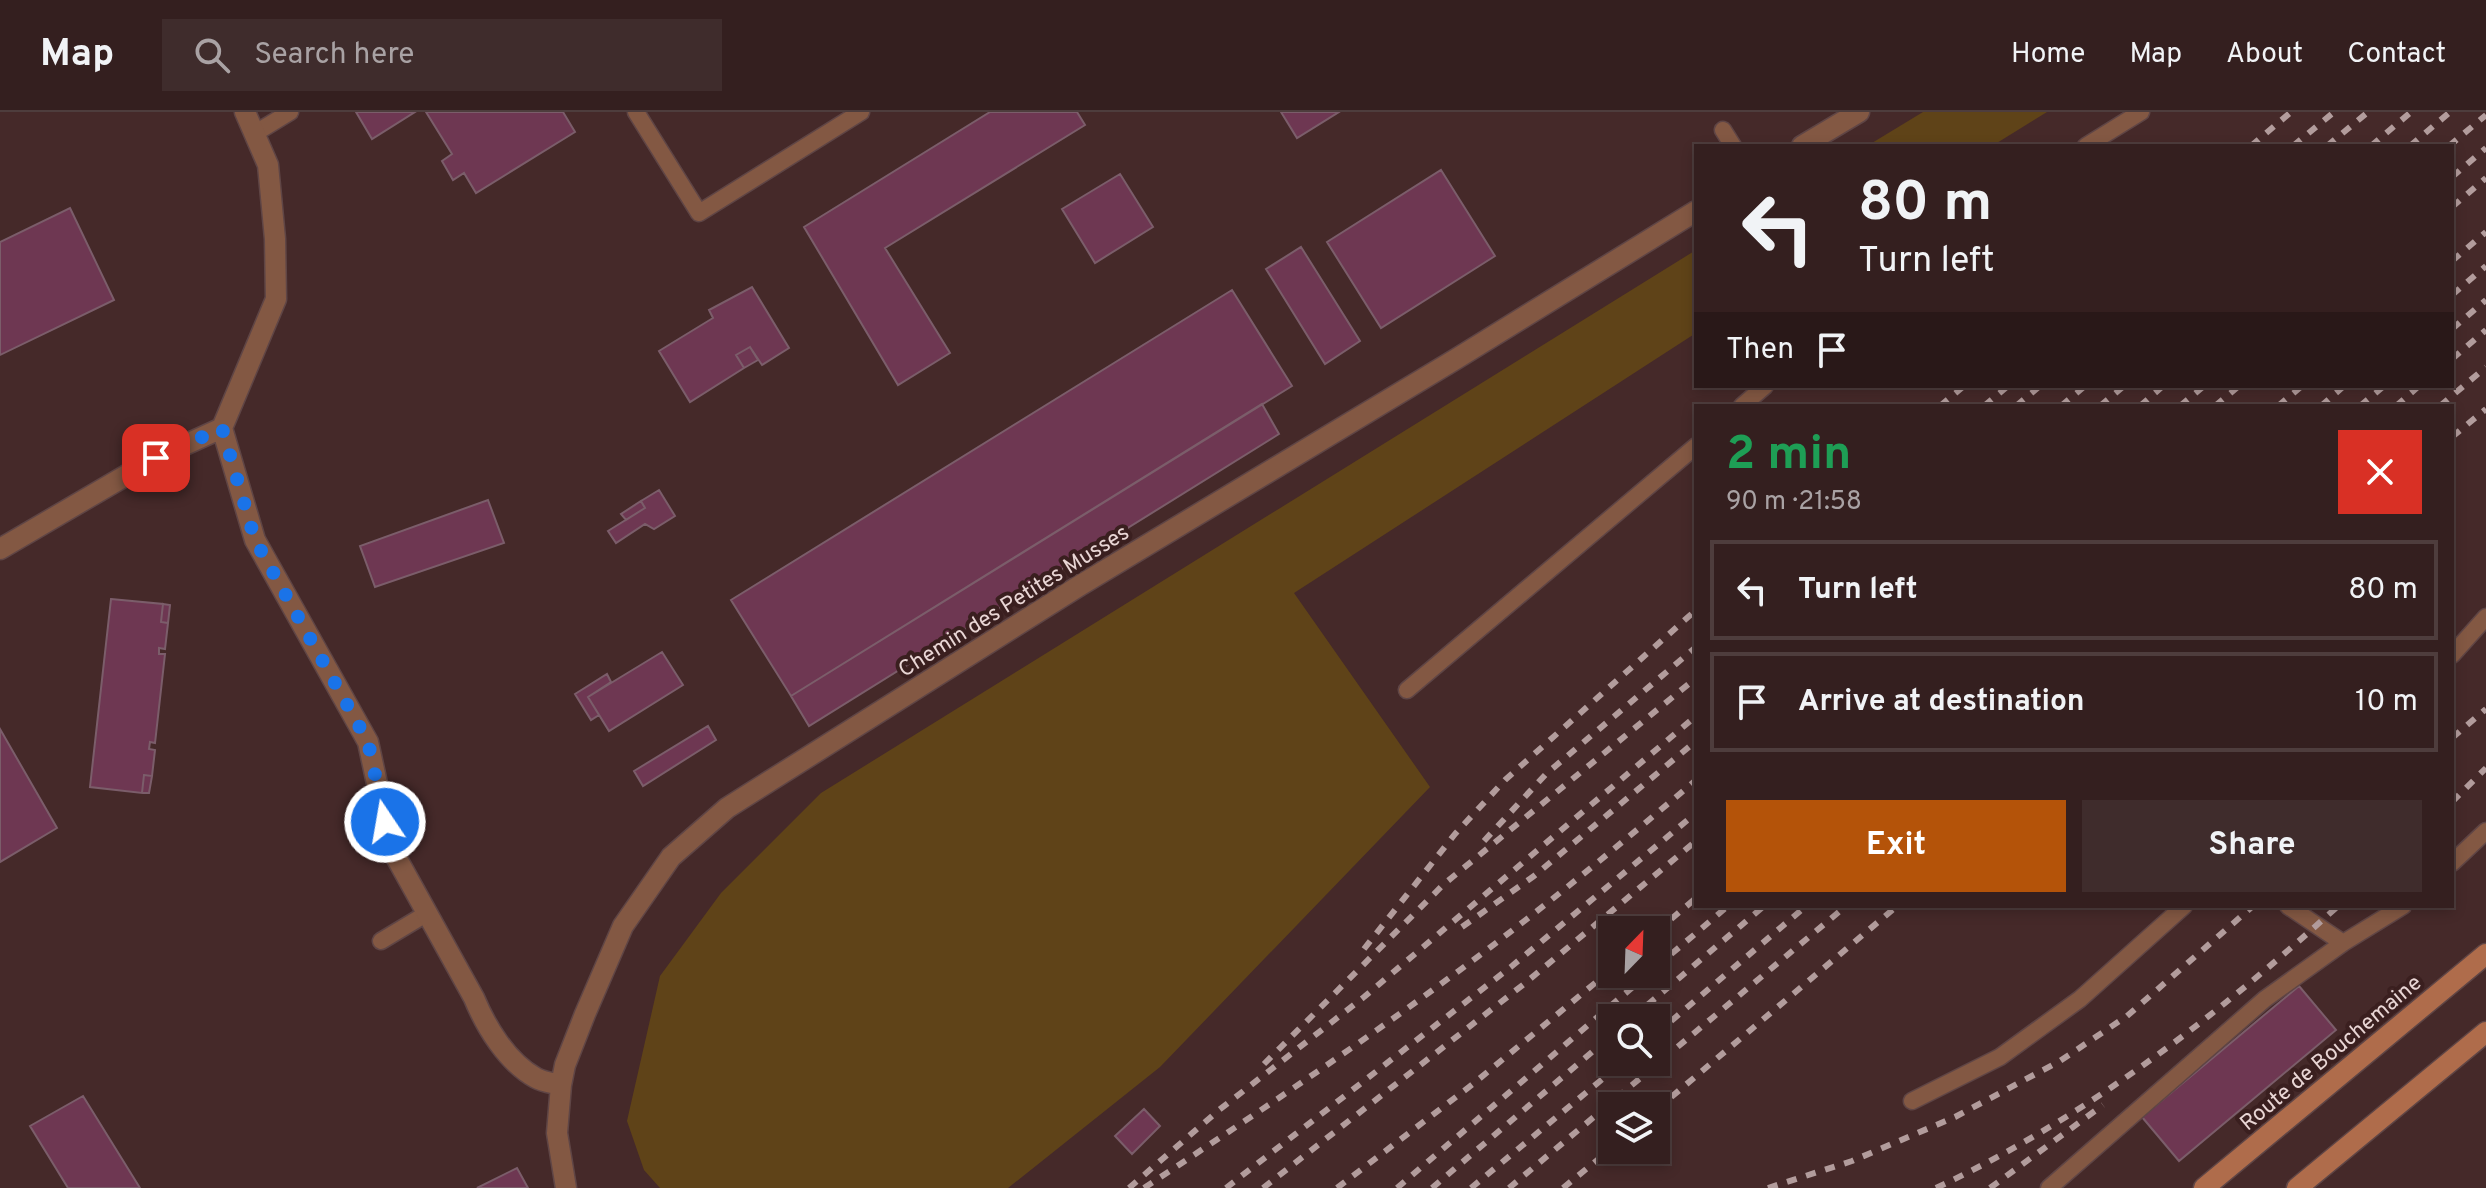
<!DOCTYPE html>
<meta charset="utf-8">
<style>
body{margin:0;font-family:Overpass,sans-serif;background:#3f2c2c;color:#f1f3f6;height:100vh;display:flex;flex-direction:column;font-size:30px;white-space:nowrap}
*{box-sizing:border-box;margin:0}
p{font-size:26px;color:#a9a2a4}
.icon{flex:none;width:44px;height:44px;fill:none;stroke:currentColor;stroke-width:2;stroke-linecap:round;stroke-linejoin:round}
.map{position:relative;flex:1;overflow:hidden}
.drawer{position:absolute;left:1694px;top:292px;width:760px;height:504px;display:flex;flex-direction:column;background:#341f1f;border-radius:0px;box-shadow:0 4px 12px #0003,0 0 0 2px #4e3d3d}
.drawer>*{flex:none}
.banner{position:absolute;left:1694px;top:32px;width:760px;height:244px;border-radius:0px;box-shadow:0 4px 12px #0003,0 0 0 2px #4e3d3d;background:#341f1f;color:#f1f3f6;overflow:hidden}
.needle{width:52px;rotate:23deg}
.buttons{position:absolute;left:1598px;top:804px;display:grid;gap:16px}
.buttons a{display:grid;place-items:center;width:72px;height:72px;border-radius:0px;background:#341f1f;box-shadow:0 4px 12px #0003,0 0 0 2px #4e3d3d;font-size:40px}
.pin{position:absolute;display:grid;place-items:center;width:68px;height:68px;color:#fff;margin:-34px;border-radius:16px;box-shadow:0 4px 12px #0006}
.me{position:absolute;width:88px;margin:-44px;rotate:348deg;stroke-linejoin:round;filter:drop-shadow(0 0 6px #0008)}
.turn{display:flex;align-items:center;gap:28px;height:168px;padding:0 32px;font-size:36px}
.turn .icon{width:104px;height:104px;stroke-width:2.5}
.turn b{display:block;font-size:56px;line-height:68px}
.then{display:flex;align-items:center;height:76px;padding:0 32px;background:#0003;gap:16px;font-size:30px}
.round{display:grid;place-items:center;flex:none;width:84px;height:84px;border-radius:0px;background:#3f2c2c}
.overview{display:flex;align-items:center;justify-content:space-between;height:136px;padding:0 32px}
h1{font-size:48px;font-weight:700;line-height:60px;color:#1e9e55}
.primary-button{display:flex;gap:16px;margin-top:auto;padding:16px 32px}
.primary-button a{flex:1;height:92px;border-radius:0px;background:#b45309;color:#fff;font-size:32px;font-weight:700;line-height:92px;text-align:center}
.primary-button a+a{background:#3f2c2c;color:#f1f3f6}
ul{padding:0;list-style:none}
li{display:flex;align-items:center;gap:24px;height:100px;margin:0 16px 12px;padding:0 16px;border:4px solid #4e3d3d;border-radius:0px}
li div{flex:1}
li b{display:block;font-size:30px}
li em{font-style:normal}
header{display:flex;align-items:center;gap:48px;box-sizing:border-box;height:112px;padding:0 40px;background:#341f1f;border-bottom:2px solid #4e3d3d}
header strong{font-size:38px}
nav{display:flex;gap:44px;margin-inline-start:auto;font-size:28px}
.search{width:560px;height:72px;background:#3f2c2c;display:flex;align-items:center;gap:20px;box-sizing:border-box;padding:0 28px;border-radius:0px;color:#a9a2a4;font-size:30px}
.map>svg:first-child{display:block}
.green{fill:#5f4318}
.building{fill:#6e3752;stroke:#7b5d6a;stroke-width:2}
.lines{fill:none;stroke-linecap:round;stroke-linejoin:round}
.lane-casing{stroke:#5f4545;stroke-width:19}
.street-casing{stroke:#5f4545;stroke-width:23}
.secondary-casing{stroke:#5f4545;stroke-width:23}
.lane{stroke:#835843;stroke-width:16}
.street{stroke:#835843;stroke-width:20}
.secondary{stroke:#af6c4b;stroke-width:20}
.rail{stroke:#b29c9c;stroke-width:6;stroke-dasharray:10 10;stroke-linecap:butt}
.route{stroke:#1a73e8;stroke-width:14;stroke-dasharray:0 25.2}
.labels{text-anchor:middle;stroke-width:8;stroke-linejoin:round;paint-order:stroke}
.street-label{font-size:22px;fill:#e9d6d5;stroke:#3a1f1f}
</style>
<header>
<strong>Map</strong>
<div class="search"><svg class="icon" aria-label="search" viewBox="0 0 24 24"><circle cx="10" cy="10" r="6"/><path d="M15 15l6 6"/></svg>Search here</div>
<nav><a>Home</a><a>Map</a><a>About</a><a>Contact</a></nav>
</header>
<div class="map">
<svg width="2486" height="1076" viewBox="0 0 2486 1076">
<rect width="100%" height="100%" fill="#452929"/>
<path class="green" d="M1923 0H2047L1992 34H1867Z
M1696 138V221L1294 481 1430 675 1160 955 1008 1076H660L644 1058 627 1009 660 864 721 781 821 681Z"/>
<path class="building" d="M356 0H415L372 27Z
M426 0H563L575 20 476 81 464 61 453 68 442 49 452 42Z
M990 0H1077L1085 13 885 136 950 241 898 273 804 115Z
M1281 0H1339L1297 26Z
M1441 58 1495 144 1381 216 1327 130Z
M1120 62 1153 115 1095 151 1062 97Z
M70 96 114 188 0 243V130Z
M1301 135 1360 229 1325 252 1266 157Z
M752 175 789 236 762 253 750 235 736 243 744 256 690 290 659 239 713 206 709 198Z
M1232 178 1292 274 791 584 731 488Z
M750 235 758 248 744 256 736 243Z
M1262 292 1279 322 809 614 791 584Z
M659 378 675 404 654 417 645 412 616 431 608 419 645 396 641 389Z
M488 388 504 431 375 475 360 434Z
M641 389 645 396 626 408 621 402Z
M111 487 163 492 161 510 168 511 165 537 159 536V542H165L155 631 150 630 149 637 155 638 152 664 144 663 142 681 90 675Z
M163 492 170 493 168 511 161 510Z
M662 540 683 573 609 619 588 585Z
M607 562 611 570 588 585 599 603 591 608 575 582Z
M708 614 716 628 643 674 634 659Z
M0 617 57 716 0 750Z
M144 663 152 664 149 681H142Z
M2299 874 2336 918 2179 1049 2142 1005Z
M83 984 140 1076H68L30 1014Z
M1144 997 1160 1014 1132 1042 1115 1024Z
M517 1056 528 1076H477Z"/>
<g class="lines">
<g class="lane-casing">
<path id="lane" d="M636 0 699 101 861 0
M1723 18 1733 34
M254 22 290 0
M2086 34 2141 0
M1742 294 1765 274
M2452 543 2486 505
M1407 578 1696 334
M2452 751 2486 719
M2288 794 2343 831
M381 829 426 802
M1912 989 2000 945 2080 887 2184 794
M2049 1076 2265 887 2343 831 2403 794"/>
</g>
<g class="street-casing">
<path id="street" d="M245 0 268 53 275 127 276 187 222 316 255 428 368 630 391 736 474 886C486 915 507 950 536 966 543 970 553 971 561 973
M1802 34 1859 0
M0 437 156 346 222 316
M566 1076 557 1021 561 973 565 953 585 902 623 814 671 745 727 696 1079 474 1456 247 1696 99"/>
</g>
<g class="secondary-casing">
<path id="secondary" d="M2204 1076 2486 842
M2297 1076 2486 920"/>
</g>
<use href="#lane" class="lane"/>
<use href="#street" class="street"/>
<use href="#secondary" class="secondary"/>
<path class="rail" d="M2251 34 2291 0
M2293 34 2334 0
M2327 34 2368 0
M2371 34 2411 0
M2410 34 2450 0
M2449 34 2486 3
M2452 65 2486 36
M2452 95 2486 66
M2452 149 2486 120
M2452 183 2486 154
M2452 217 2486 188
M2452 247 2486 218
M1940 294 1964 274
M1984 294 2008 274
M2016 294 2040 274
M2061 294 2085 274
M2100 294 2124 274
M2140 294 2163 274
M2180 294 2204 274
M2215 294 2239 274
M2278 294 2302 274
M2321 294 2344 274
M2360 294 2384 274
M2396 294 2419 274
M2440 294 2486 255
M2452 325 2486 297
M2452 626 2486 597
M2452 690 2486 656
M1484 729 1546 662 1696 535
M1462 815 1534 764 1696 629
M1656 820 1696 786
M1364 837 1455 722 1505 668 1696 498
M1656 855 1728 794
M1632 906 1764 794
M1656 922 1806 794
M1264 952 1444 772 1696 566
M1656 998 1897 794
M1129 1076 1219 998 1364 885 1696 604
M1144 1076C1247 1008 1350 939 1449 866 1534 804 1616 736 1696 668
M1226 1076 1512 854 1696 701
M1263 1076 1524 872 1696 729
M1337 1076 1473 972 1612 857
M1397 1076 1648 862
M1432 1076 1612 923
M1471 1076 1623 950
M1509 1076 1846 794
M1563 1076 1612 1036
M1768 1076 1852 1049 1955 1005 2060 949 2127 904 2253 794
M1936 1076C2085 1006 2216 905 2338 794
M1990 1076 2103 993"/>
</g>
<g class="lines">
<path class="route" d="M156 346 222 316 255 428 368 630 385 710"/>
</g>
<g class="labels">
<g class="street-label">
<text transform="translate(1013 488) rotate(-32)" y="8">Chemin des Petites Musses</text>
<text transform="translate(2330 940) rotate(-40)" y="8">Route de Bouchemaine</text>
</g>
</g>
</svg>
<div class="buttons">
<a><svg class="needle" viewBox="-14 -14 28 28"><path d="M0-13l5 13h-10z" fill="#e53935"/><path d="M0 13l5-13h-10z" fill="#a9a2a4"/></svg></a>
<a><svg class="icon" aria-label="search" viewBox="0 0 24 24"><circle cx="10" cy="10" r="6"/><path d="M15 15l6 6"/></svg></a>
<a><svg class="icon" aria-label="layers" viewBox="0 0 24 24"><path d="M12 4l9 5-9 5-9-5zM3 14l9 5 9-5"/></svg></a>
</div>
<div class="pin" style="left:156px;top:346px;background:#d93025"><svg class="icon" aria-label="arrive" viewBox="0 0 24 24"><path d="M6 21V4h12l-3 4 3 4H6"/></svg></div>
<svg class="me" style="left:385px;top:710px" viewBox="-20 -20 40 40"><circle r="17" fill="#1a73e8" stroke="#fff" stroke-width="3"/><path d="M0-11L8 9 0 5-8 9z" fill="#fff"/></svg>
<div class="banner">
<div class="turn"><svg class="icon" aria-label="left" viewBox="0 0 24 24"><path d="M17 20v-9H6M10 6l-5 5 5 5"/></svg><div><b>80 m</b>Turn left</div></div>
<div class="then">Then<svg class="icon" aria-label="arrive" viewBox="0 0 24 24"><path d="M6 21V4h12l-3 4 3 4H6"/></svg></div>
</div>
<section class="drawer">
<div class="overview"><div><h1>2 min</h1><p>90 m · 21:58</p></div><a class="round" style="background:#d93025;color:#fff"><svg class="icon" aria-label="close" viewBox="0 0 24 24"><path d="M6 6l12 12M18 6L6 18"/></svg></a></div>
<ul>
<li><svg class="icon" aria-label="left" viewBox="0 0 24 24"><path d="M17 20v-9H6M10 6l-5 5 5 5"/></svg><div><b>Turn left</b></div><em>80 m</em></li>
<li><svg class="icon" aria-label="arrive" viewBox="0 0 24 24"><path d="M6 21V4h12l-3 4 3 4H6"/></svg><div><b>Arrive at destination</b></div><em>10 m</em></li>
</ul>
<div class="primary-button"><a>Exit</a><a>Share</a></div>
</section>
</div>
